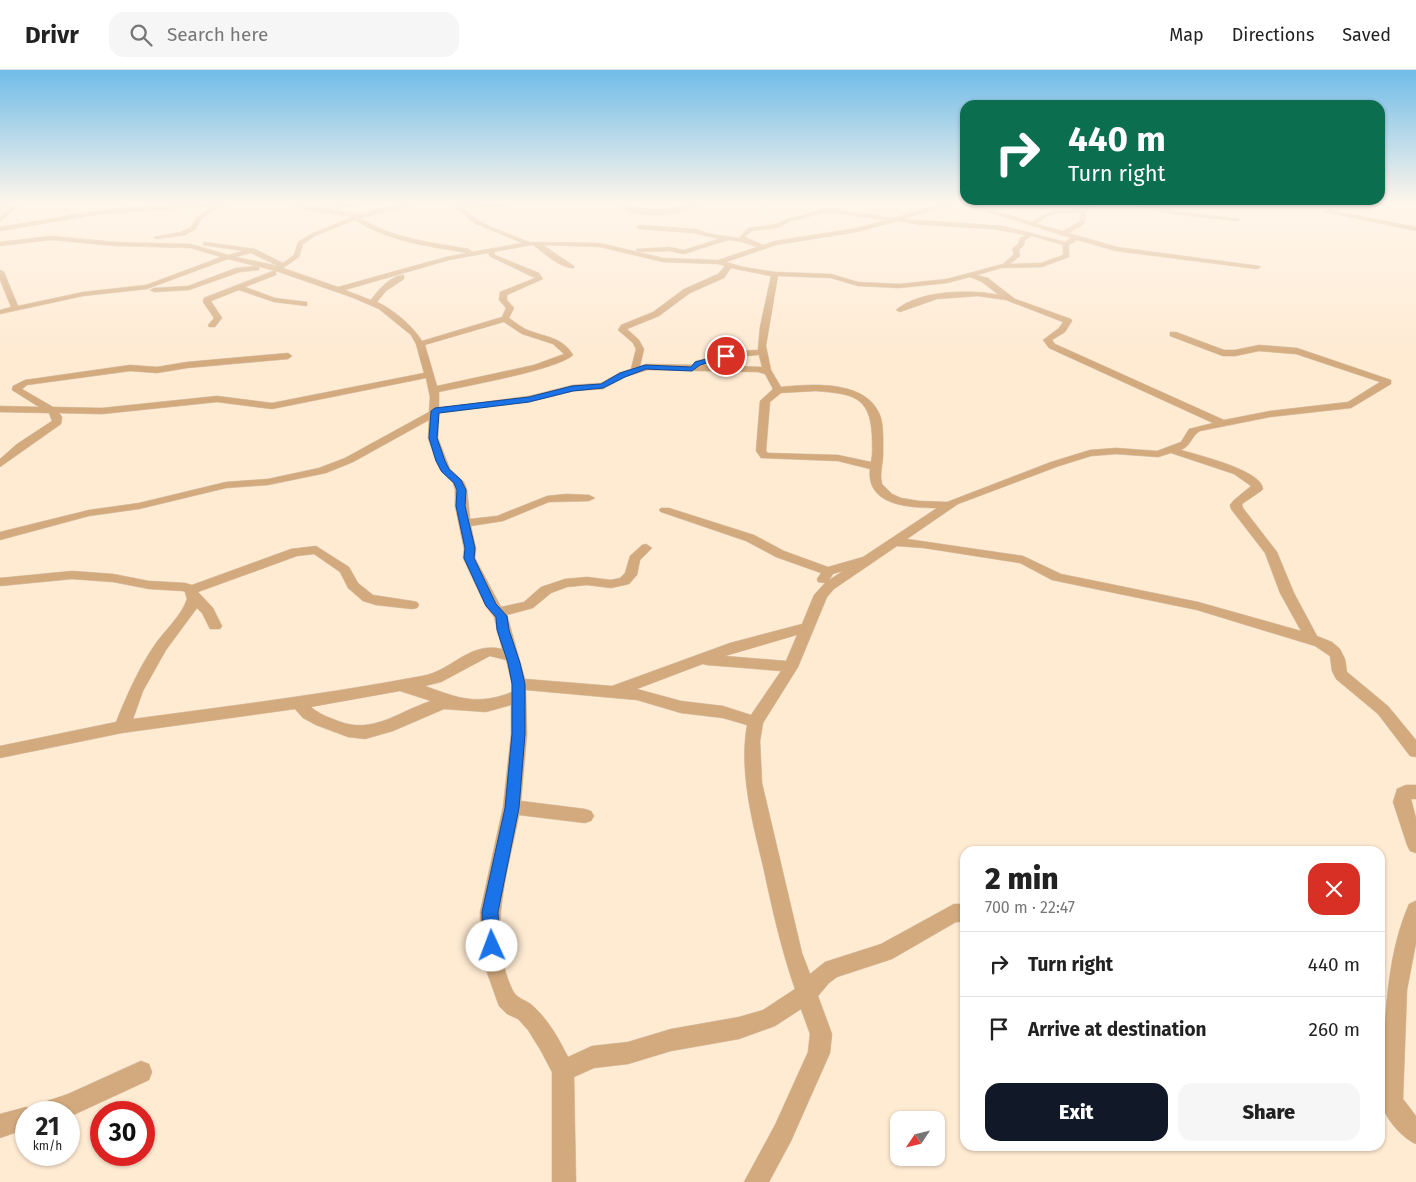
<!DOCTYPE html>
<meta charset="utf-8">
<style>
body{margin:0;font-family:"Fira Sans",sans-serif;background:#f6f6f6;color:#222;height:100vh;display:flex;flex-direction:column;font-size:19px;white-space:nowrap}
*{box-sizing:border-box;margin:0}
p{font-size:16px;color:#767676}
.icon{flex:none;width:28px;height:28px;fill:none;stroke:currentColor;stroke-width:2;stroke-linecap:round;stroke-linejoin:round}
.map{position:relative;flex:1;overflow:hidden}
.sheet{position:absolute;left:960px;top:776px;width:425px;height:305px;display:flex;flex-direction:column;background:#fff;border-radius:15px;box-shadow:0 1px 4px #0004}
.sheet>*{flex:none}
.banner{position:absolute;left:960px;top:30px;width:425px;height:105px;border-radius:15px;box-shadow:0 1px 4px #0004;background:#0b6e4f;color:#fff;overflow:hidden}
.needle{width:32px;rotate:235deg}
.buttons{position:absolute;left:890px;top:1041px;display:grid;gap:10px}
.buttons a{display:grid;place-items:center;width:55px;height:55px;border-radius:10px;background:#fff;box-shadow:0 1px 4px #0004;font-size:25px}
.speed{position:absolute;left:15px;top:1031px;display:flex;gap:10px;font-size:25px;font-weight:700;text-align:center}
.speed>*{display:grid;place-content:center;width:65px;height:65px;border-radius:50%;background:#fff;box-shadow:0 1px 4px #0004;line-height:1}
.speed small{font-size:12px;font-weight:400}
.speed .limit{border:8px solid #d22;background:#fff;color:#111}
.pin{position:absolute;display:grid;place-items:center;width:42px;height:42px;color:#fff;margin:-21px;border:2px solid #fff;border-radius:50%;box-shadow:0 1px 5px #0007}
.me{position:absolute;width:55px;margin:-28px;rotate:358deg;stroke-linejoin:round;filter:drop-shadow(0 0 4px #0008)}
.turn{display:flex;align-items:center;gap:18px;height:105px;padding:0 25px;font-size:22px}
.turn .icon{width:65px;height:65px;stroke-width:2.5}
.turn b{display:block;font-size:35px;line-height:42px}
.round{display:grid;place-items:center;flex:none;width:52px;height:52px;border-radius:15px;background:#f6f6f6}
.overview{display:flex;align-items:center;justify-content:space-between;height:85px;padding:0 25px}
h1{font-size:30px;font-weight:800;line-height:38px}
.button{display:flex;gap:10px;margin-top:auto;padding:10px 25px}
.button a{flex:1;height:58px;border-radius:15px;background:#111827;color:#fff;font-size:20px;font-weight:800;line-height:58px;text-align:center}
.button a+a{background:#f6f6f6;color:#222}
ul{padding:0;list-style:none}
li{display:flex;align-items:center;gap:15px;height:65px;padding:0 25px;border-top:1px solid #e0e0e0}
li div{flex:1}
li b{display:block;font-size:19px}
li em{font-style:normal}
header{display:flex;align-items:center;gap:30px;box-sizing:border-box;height:70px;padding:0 25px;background:#fff;border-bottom:1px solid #e0e0e0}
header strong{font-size:24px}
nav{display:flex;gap:28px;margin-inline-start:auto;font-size:18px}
.search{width:350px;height:45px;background:#f6f6f6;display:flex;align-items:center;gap:12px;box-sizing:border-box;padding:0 18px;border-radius:15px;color:#767676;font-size:19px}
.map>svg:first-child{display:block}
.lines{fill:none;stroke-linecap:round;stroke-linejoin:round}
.minor-casing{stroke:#dac8b2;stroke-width:1}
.minor{fill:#d3aa7e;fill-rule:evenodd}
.route{fill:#1a73e8;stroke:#114b97}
</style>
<header>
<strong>Drivr</strong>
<div class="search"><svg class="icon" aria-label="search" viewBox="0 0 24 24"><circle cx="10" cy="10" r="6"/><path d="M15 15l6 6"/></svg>Search here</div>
<nav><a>Map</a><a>Directions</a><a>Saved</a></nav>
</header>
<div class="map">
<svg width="1416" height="1112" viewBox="0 0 1416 1112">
<rect width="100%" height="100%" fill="#ffead2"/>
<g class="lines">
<g class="minor-casing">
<path id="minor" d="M0 133 17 137 0 152V147L10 138 0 136Z
M195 133H229L220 135 201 150 196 159 185 165 156 169 153 167 181 162 191 157 196 148 212 136 101 144 0 161V157L101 140Z
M293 133 358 144 406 133H420L360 148C393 169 431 172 469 179L472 182 522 173 474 153 456 138V133L506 134 508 137 486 136 464 138 469 144 489 156 529 172 600 173 663 188 718 190 757 177 742 172 728 170 684 184 669 181 639 182 636 180 637 179 669 177 684 180 719 169 694 163 639 159 636 157 639 155 695 159 711 164 739 168 748 158 776 154 787 149 828 138 893 148 947 133H958L903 149 1004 156 1065 172 1071 168 959 133H970L1032 152C1048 140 1063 139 1082 139L1087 133H1093L1087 141 1084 154 1069 163 1117 177 1259 196 1261 197 1257 199 1116 181 1077 170 1069 175V187L1042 197 1001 198 977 205 988 208 1015 229 1071 249 1072 251 1065 262 1052 270 1055 274 1224 350 1270 341 1348 332 1380 312 1296 284 1259 281 1235 286H1223L1170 266V262H1176L1224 280H1235L1259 275 1297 278 1391 310V314L1351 338 1270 347 1200 361C1191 366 1192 375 1181 380 1197 385 1262 400 1263 419L1261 421 1242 434 1243 438 1277 482 1294 523 1317 566 1332 572 1340 579 1345 589 1347 602 1388 636 1416 670V687L1410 686 1378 644 1336 609 1332 601 1330 586 1315 576 1197 540 1052 510 1020 493 924 478 897 476 834 519 827 527 798 597 763 653 760 671 762 713 802 883 810 904 825 892 881 874 954 834H965V852H956L892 889 837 907 829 913 818 926 832 964 830 983 791 1071 769 1112H744L775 1055 808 982 810 964 801 939 775 956 739 969 671 981 628 994 594 998 574 1007 576 1112H552V1002L541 981 528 960 518 949 507 944 499 936 485 897 481 876 480 842 503 737 511 664V635L486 642 444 639 393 661 365 669 348 667 316 655 303 648 295 639 122 663 0 688V676L116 652C127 625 139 597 156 573 167 558 181 546 187 529L185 522 183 521 149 519 113 512 72 509 0 516V508L72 501 113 504 149 511 185 513 192 515 291 479 316 476 349 497 358 513 373 525 412 531 417 532 419 535 417 538 412 539 376 535 363 531 348 518 340 502 314 484 297 486 198 522 213 538 222 556 220 559H210L202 543 197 538 166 580 143 621 133 649C230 636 326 624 422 606 452 601 469 571 502 579L494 547 485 535 463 488 464 479 455 436V420L453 413 440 400 436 391 428 368 429 350 353 392 326 403 268 415 226 418 139 439 89 446 0 470V462L89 440 139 433 226 412 268 409 319 398 345 388 429 342 430 327 426 308 272 339 217 332 102 344 59 343 62 347 61 354 0 397V389L17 374 52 351 49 343 0 342V336L39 337 12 320 13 316 25 310 130 295 157 297 187 292 288 283 292 286 288 289 187 298 157 303 130 301 27 315 22 319 53 337 102 338 217 326 272 333 424 303 416 274 411 265 379 239 351 227 276 201 228 189 147 219 83 226 0 244V240L11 237 0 210V200L4 202 18 236 83 222 146 215 221 187 191 178 116 176 51 170 0 176V172L51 166 116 172 191 174 228 185 243 181 203 175V173L205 172 255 179 283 193 294 185 298 172 311 164 352 147 302 139ZM828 142 886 150 857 158 775 171 763 175 745 167 752 161 778 158 791 151ZM1060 143H1081L1079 152 1063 161 1037 154 1047 146ZM355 150C389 172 428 176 467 183L446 187 338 217 283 198 299 187 303 174 315 166ZM898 151 921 155 993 159 1026 165 1020 168 1018 174 1012 179 1014 184 1003 194 947 209 899 214 858 212 831 204 775 202 743 197 726 192 776 175 857 162ZM1032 166 1063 175V185L1041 193 1010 194 1020 186 1019 180 1024 175 1025 170ZM533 175C544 183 561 199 574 198V196L543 175 600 177 663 192 718 194 725 196 718 204 684 219 653 242 621 255 618 260 633 273 636 279 631 299 619 303 601 313 573 315 529 326 439 338V322C465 316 557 300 573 285 563 268 547 267 530 261 522 258 516 253 509 248L514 238 507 230V225L543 209 539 203 495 185 494 182ZM251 183 278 196 236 187ZM488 183 491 187 535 208 500 222 499 230 506 238 502 247 422 271C413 256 393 239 377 232L386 221 404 209V205C391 205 378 220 371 230L345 220 449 190ZM731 198 771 206 760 257 758 280 737 281 696 291 695 293 697 295 647 294 640 296 644 279 639 270 627 259 659 246 690 223 724 208ZM778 206 831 208 858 216 899 218 947 213 970 207 982 212 999 225C971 219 919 220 896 240L900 242 937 229 978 226 1006 230 1063 252 1059 258 1043 270 1049 278 1213 353 1189 359 1181 372 1157 381 1116 378 1090 380 1051 392 947 432 919 431 901 428 892 424 882 414C879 402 884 392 883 380 883 368 884 351 878 341 862 310 810 314 781 317L771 300 766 276ZM504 252 522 264 553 274 564 284 534 295 437 316 425 275ZM759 285 762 297 701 295 737 287ZM648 300 758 302 765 304 773 319 760 331 756 381 761 388 838 391 870 399C866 436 910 438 937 438L863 487 828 497 784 481 754 465 669 438H661L659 440 661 442 746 471 776 487 821 503 817 509 818 512 825 513 814 525 802 554 730 573 612 616 525 609 507 545 533 538 551 523 567 517 587 515 611 518 629 514 637 505 640 490 652 478 646 474 642 475 630 486 625 503 620 508 611 510 587 507 565 509 541 517 524 532 501 537 475 488 476 479 471 456 503 451 549 432 589 431 595 428 589 425 566 424 547 426 497 446 470 449 467 420 464 412 450 399 438 368 439 343 529 332 573 321 603 319 625 307ZM816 321C851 324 870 325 872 365 872 374 873 383 871 392L838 385 768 383 766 381 770 332 781 323ZM1171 383 1234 404 1251 416 1234 430 1230 435 1231 439 1265 483 1280 523 1301 561 1198 532 1061 504 1023 486 907 469 958 434 1059 396 1091 386 1116 384 1158 387ZM843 501 829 510 833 504ZM797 565 786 591 725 586ZM490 586 506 590 512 614V622C477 636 458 628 425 616L441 612ZM703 594 707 595 781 601 751 645 723 636 681 631 637 619ZM526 620 637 630 681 643 723 648 747 655C739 702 752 750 763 796 772 838 781 879 795 919L763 940 739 947 671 959 628 972 592 976 568 987C559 969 549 951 534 937 528 930 518 930 513 921 486 866 508 802 519 745L585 753 591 751 594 746 591 741 585 739 521 731 527 664ZM400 621 431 631C399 641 373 665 338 651 328 647 319 644 311 637Z
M343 133H361L337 138 334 136Z
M693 133H703C681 144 644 151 623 137L626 135C650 142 669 141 693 133Z
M1131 133H1143L1171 140 1240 149 1237 151 1171 144Z
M1326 139 1416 157V161L1324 142Z
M256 196H259V200L240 202 189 220 154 222 150 220 154 218 188 216 236 198Z
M273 201H276V205L245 217 275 228 307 232V236L274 232 239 220 211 231 222 248 215 257H209L208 255 214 248 203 232 204 228Z
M1406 715H1416V729H1411L1416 748V783L1410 781 1407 775 1393 732 1397 719Z
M1416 831V873L1407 920 1403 1029 1416 1046V1074C1402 1068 1383 1047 1381 1030 1379 1017 1382 1001 1383 988 1386 936 1388 882 1409 834Z
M141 991 149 994 152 1002 149 1010 69 1047V1042H26V1059L0 1068V1044L26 1037 35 1042 38 1034 68 1024Z"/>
</g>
<use href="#minor" class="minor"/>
</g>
<linearGradient id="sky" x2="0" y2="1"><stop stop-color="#70bce8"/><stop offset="0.46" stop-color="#fff6eb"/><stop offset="1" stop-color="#fff6eb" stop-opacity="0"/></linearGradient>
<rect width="1416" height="289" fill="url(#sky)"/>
<path class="route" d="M726 284H728V287L700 295 692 301 646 299 625 307 603 318 573 321 529 332 439 343 437 368 445 391 449 399 461 410 466 420 465 436 475 478 474 488 496 534 507 546 509 560 520 593 525 614V664L519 738 498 842 500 876 497 882 492 884 486 882 483 876 482 842 505 738 512 664V614L508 593 497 560 496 547 486 536 464 488 465 478 456 436 457 420 454 413 442 402 436 391 429 368 431 341 435 338 529 327 572 316 601 314 620 303 645 295 691 297 695 292Z"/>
</svg>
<div class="buttons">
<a><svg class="needle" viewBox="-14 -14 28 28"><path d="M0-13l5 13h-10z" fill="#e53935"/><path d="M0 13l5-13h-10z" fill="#767676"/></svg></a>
</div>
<div class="speed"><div>21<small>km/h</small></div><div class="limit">30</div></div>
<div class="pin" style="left:726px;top:286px;background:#d93025"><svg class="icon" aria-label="arrive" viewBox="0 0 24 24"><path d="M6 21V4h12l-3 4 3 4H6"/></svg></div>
<svg class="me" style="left:492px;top:876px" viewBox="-20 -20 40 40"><circle r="19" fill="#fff"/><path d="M0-13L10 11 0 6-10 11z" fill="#1a73e8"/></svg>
<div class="banner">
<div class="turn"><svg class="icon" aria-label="right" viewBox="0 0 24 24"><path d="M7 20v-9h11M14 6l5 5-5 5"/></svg><div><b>440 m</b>Turn right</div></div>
</div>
<section class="sheet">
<div class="overview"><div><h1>2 min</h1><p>700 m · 22:47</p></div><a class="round" style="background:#d93025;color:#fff"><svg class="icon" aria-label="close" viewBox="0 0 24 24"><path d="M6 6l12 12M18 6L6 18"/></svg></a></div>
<ul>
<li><svg class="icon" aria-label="right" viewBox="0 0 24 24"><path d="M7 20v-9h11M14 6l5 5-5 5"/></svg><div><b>Turn right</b></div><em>440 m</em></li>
<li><svg class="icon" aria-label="arrive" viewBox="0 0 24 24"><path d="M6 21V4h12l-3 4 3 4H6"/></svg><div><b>Arrive at destination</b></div><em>260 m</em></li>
</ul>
<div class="button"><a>Exit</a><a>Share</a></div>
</section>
</div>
